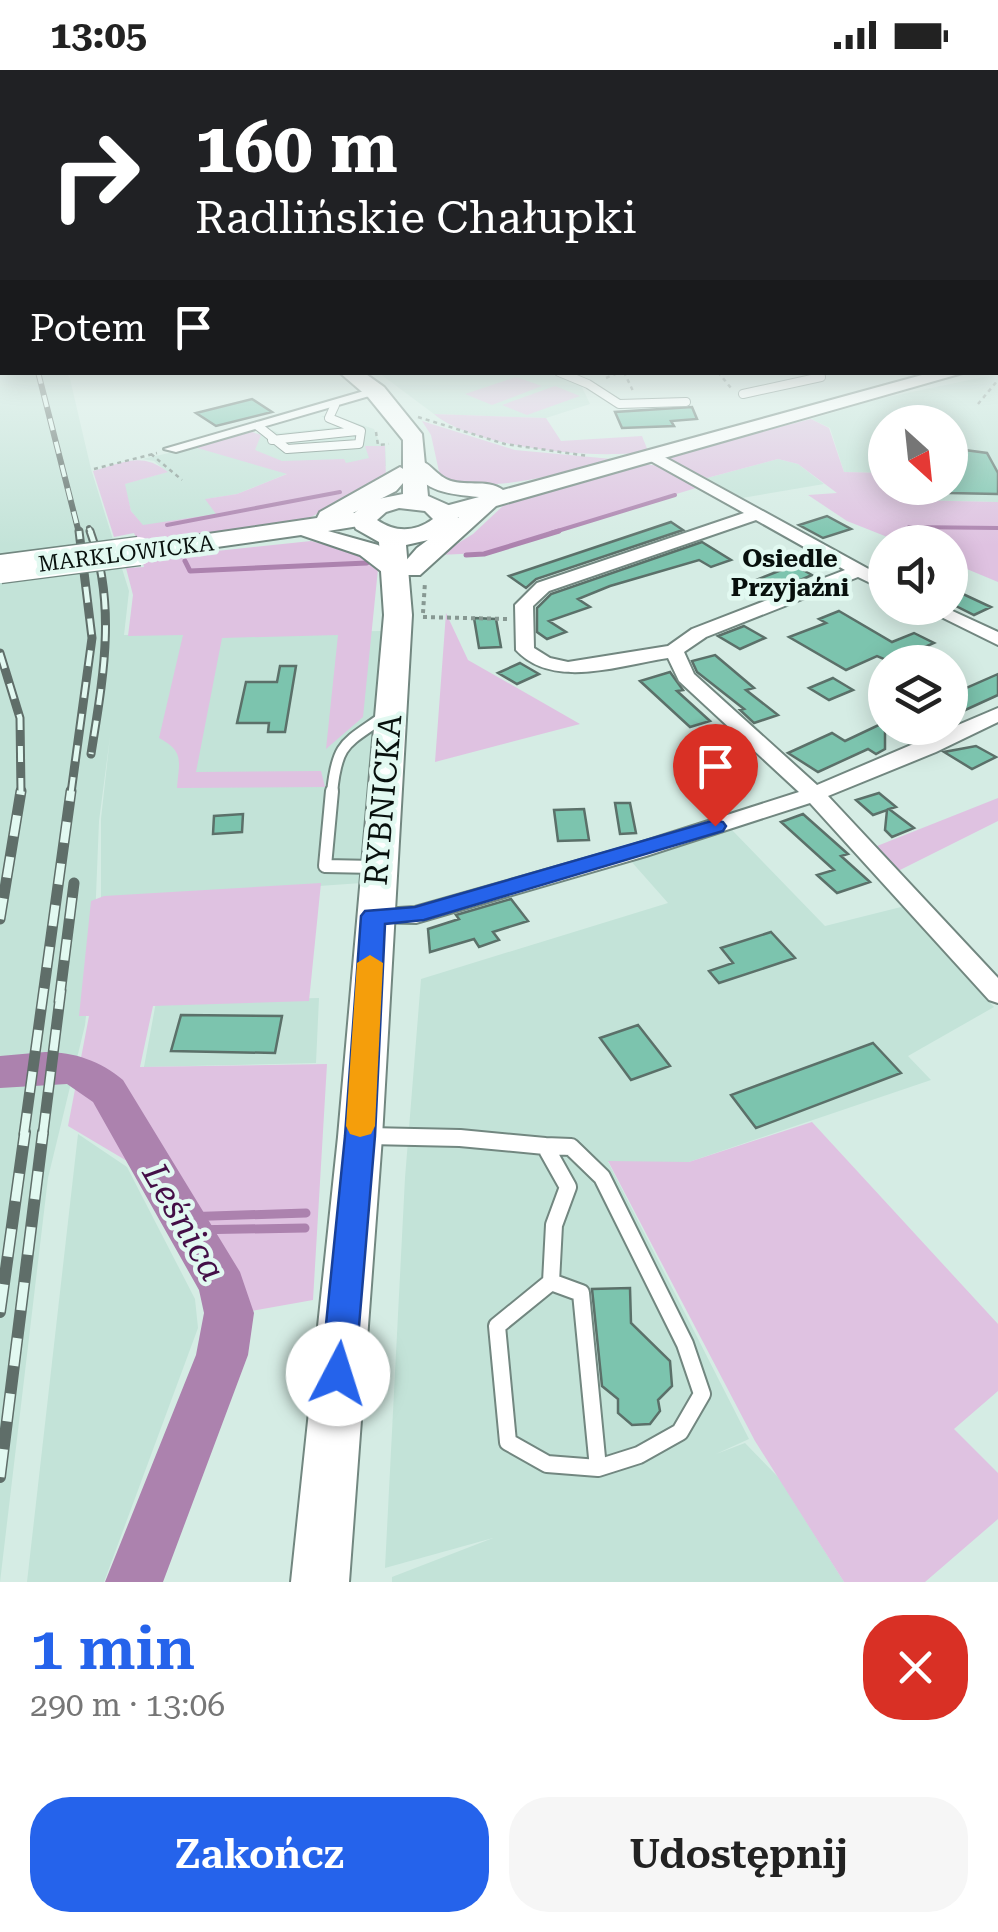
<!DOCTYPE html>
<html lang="pl">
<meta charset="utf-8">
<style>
body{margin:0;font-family:"Roboto Serif",serif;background:#f6f6f6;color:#222;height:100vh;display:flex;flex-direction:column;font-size:38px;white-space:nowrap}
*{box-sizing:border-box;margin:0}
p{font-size:32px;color:#767676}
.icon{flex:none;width:55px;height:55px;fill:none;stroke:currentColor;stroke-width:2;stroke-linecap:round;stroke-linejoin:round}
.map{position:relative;height:1512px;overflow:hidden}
.drawer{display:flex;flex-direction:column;background:#fff;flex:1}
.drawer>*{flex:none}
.banner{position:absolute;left:0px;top:0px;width:1000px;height:305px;box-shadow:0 5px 25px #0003;background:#202124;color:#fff;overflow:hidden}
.needle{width:65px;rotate:153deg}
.fabs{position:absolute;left:868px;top:335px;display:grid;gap:20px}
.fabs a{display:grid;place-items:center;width:100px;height:100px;border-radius:50%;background:#fff;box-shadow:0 5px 25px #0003;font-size:50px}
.pin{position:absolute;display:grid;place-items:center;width:85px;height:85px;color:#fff;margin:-102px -42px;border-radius:50% 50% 50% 0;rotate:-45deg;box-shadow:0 0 10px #0007}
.pin .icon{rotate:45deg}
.me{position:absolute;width:110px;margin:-55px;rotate:5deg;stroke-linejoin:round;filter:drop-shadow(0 0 8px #0008)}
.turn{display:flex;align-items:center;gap:35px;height:210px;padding:0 30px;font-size:45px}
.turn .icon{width:130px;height:130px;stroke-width:2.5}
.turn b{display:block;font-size:70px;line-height:85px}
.then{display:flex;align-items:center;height:95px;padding:0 30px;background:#0003;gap:20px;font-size:38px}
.round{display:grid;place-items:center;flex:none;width:105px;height:105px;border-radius:40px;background:#f6f6f6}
.overview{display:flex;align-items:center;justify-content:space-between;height:170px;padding:0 30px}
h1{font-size:60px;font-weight:600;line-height:75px;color:#2563eb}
.cta{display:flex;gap:20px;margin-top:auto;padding:20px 30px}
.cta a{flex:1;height:115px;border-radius:40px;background:#2563eb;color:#fff;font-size:40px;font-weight:600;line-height:115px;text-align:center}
.cta a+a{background:#f6f6f6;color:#222}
.status{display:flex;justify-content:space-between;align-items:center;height:70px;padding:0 50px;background:#fff;direction:ltr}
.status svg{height:28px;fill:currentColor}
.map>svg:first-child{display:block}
.built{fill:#c3e3d8}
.green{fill:#dfc2e1}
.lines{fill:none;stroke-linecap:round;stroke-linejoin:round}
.stream-far2{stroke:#ac82ae;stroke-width:4}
.stream-far1{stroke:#ac82ae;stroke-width:5}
.stream{stroke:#ac82ae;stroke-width:9}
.river{fill:#ac82ae;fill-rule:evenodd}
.building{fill:#7cc4ae;stroke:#5b7069;stroke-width:2.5}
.lane-far3-casing{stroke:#728780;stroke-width:10}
.lane-far2-casing{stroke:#728780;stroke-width:14}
.lane-far1-casing{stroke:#728780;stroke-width:16}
.lane-casing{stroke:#728780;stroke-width:20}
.street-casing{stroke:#728780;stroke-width:4}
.secondary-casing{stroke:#728780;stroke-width:4}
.primary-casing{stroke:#728780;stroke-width:4}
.path-far1{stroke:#879892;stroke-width:2.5;stroke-dasharray:4 4;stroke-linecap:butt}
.path{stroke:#879892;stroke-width:4;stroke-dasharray:4 4;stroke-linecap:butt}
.lane-far3{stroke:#fff;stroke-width:8}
.lane-far2{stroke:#fff;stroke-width:10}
.lane-far1{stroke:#fff;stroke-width:12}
.lane{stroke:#fff;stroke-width:16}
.street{fill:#fff;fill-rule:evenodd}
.secondary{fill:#fff;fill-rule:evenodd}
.primary{fill:#fff;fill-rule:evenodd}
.rail-far3-casing{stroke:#5f6e69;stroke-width:6}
.rail-far2-casing{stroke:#5f6e69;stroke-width:9}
.rail-far1-casing{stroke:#5f6e69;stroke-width:11}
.rail-casing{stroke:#5f6e69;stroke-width:12}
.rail-far3{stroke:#e2f9f1;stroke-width:4;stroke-dasharray:12;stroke-linecap:butt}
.rail-far2{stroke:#e2f9f1;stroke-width:5;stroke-dasharray:16;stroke-linecap:butt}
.rail-far1{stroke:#e2f9f1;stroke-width:8;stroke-dasharray:21;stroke-linecap:butt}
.rail{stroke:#e2f9f1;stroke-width:9;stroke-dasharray:28;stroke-linecap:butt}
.secondary-bridge-casing{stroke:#728780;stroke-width:31;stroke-linecap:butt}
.secondary-bridge{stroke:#fff;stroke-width:28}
.route{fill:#2563eb;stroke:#184099;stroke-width:2.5}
.slow{fill:#f59e0b}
.labels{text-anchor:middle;stroke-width:9;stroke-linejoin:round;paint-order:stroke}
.far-street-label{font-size:22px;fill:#08100d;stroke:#e2f9f1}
.far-neighbourhood-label{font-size:25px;font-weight:bold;fill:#08100d;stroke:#e2f9f1}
.near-street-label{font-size:32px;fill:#08100d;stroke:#e2f9f1}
.near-water-label{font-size:35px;font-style:italic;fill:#440f47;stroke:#e2f9f1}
</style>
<div class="status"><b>13:05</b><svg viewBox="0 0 49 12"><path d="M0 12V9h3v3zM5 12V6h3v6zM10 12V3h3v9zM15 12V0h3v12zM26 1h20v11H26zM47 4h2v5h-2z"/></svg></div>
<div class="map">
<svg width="998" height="1512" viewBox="0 0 998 1512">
<rect width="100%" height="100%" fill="#d5ece4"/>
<path class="built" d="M0 265 2 302 67 303 70 309 91 399 129 521 124 565 381 561 362 813 101 831V749L110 667 99 751 94 875 85 955 48 1108 0 1512Z
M379 303H548L581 315 590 334 546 348 434 344Z
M998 304V432L906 430 901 418H950V352H885V403L844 402 830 358 811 349 878 329Z
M321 346H336L374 359 380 374 385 373 386 396 289 403 237 424 206 429 217 444 149 456H143L131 441 124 414 167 402 154 391 142 389 272 360 279 363 337 357Z
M778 389 798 394 824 414 742 428 707 408Z
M732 760 825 856 905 836 994 937 908 986 931 1010 689 1092H608L749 1369 716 1384 745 1373 779 1408 844 1512H392V1507L493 1468 385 1498 405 1108 421 909 668 833 630 790Z
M319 928 316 993 144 997 156 932Z
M78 1064 127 1097 195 1229 198 1258 104 1512H27Z"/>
<path class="green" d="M516 307 542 316 492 335 465 324Z
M555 316 580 326 527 345 502 335Z
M434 344 546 348 561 371 642 366 648 381C597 391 472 377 434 344Z
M811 349 829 358 844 402 885 403V418H899L906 430 998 432V512L950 492V472H900L847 451 808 425 837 423 798 394 778 389 707 408 668 389 671 385Z
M422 351 515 380 612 389C569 402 480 428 440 406L431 365Z
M252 362 261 365 255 380 282 391 344 389 346 393 369 388 365 376H385L386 409 309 448 146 473 138 472 134 463 114 467 93 401C123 393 141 381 168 402L125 414 131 441 143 455 216 444 205 429 237 424 287 404 194 377Z
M644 394 660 396 696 418 482 483 439 485 473 464 506 433Z
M311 471 360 484 378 499 363 647 326 679 338 565 222 568 196 702 321 701 325 717 177 718C179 691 185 682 159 668L183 565 128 566 133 525 126 498 144 497 142 489Z
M446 543 468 590 580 654 435 692Z
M998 728V751L894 803 872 778Z
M321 813 309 931 153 936 140 997 327 994 313 1230 223 1246 127 1091 68 1056 89 946H79L91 831 104 826Z
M812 1052 998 1254V1321L954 1359 998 1403V1449L925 1512H844L755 1371 608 1091 689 1092Z"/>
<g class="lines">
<path class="stream-far2" d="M167 455 340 422
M909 457 998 458
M551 463 675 425"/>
<path class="stream-far1" d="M466 485 484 484 559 461
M185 491 190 501 367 493"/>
<path class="stream" d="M182 1147 306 1143
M190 1160 305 1158"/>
<path class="river" d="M45 982C75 982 100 991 123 1010L240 1202 254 1243 248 1285 163 1512H105L196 1285 204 1243 199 1220 93 1032 67 1014 0 1018V986Z"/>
</g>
<path class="building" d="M252 329 272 342 216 356 196 343Z
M692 337 697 349 671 351 674 356 622 358 615 342Z
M950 378 987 383 998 403V424L950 423Z
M827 446 851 459 823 468 799 455Z
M671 452 683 460 536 509 526 518 509 506Z
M702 472 731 490 711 497 699 490 610 516 578 529 590 537 549 551 566 562 547 569 537 562V538L551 524Z
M794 495 812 505 766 525 746 514Z
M950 518 991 537 974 545 950 533Z
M839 541 892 572 914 563 934 573 891 592 877 586 846 600 789 567 826 553 819 549Z
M474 548 496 549 501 577 479 578Z
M744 556 765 568 740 579 718 566Z
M715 585 754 618 746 620 778 645 754 653 740 640 744 639 697 602 692 591Z
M520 593 539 604 517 614 498 603Z
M280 596H296L285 662H268L269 653H237L246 612H277Z
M670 602 683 620 677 621 710 651 690 657 640 611Z
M998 604V625L950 647V625Z
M833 608 853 620 829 630 809 618Z
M885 652V679L876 684 868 679 818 702 788 683 832 663 845 671Z
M976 676 996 687 972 699 944 682Z
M709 702 727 716 703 725 686 710Z
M879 723 896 737 889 739 914 758 892 767 885 760 887 740 873 745 856 730Z
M615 733H630L636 763 620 764Z
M584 739 589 770 558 771 554 740Z
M243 744 242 762 213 764 214 746Z
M803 744 848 784 841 786 870 812 837 823 817 805 834 800 781 752Z
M511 829 528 851 493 862 499 870 479 877 474 869 430 882 428 859 459 849 456 845Z
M771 862 795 888 719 913 709 901 733 893 721 878Z
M181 945 282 946 275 983 171 981Z
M638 955 670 996 631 1010 600 968Z
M873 973 901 1003 756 1058 731 1025Z
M630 1218 631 1253 670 1291 672 1316 658 1330 660 1341 650 1354 632 1355 618 1343V1329L602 1316 592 1219Z"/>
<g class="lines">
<g class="lane-far3-casing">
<path id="lane-far3" d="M559 302 588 314 619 334 686 332
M743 324 821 307 820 302
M258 356 287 379 359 374 361 361 329 348 335 335
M272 370 357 361"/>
</g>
<g class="lane-far2-casing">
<path id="lane-far2" d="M332 723C337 671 346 674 386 645"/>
</g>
<g class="lane-far1-casing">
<path id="lane-far1" d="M332 721 325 796 376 797"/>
</g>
<g class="lane-casing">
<path id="lane" d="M369 1066 460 1068 545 1076
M545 1076 571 1077 602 1107 685 1274 702 1324 680 1362 639 1385 598 1398 547 1394 508 1372 497 1256 551 1212 554 1155 568 1117Z
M551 1212 581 1223 598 1398"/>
</g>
<g class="street-casing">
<path id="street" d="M371 319 383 322 176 382 164 379Z
M647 383H657L885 508V520L858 507 706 567 684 582 694 604 817 715 998 638V652L936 682 828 726 998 908V933L989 930 810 733 646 786 416 853 365 852 362 846 365 840 415 837 630 776 799 722 679 611 668 588C620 595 553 620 516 580L515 535 537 513 744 443 647 389ZM756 450 845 500 692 559 668 576 568 592 550 588 534 578 533 536 549 521Z
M923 538H946L998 562V575Z"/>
</g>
<g class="secondary-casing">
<path id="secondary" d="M933 302H966L496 436 420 505H386L360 485 301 465 139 488 127 481 139 474 317 448 320 442 400 397 411 404 396 421 353 443 371 444 375 449 371 454 328 461 378 475 403 494 417 478 459 447 438 448 434 443 438 438 479 427C447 424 427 422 406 396L409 391C428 387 431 401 446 409 463 418 487 408 503 420Z"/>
</g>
<g class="primary-casing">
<path id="primary" d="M339 302H363L384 317 422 364 428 426 455 438 459 451 437 468 406 475 412 545 382 1067 349 1512H291L338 1067 384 545 379 472 356 459 350 447 368 431 403 424V370L368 327ZM399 438 425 441 433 449C415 462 396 463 377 450L386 442Z"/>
</g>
<path class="path-far1" d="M624 302 633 321
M718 302 731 318
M606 308 620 302
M978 334 998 310
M418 347 505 374 588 386
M376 362 378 375 389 374
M151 384 182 410
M94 399 157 383"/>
<path class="path" d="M423 543 425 512
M423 547 508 549"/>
<use href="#lane-far3" class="lane-far3"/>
<use href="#lane-far2" class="lane-far2"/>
<use href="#lane-far1" class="lane-far1"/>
<use href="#lane" class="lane"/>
<use href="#street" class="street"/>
<use href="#secondary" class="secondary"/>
<use href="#primary" class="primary"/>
<g class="rail-far3-casing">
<path id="rail-far3" d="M38 302 79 463
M89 458 91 463"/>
</g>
<g class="rail-far2-casing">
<path id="rail-far2" d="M90 461C117 536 103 608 91 684
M0 583 20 648 21 723
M71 723 92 568 79 461"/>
</g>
<g class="rail-far1-casing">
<path id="rail-far1" d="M0 849 21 721
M59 932 74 813
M24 1064 71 721
M43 1064 61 920"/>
</g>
<g class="rail-casing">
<path id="rail" d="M0 1242 25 1062
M0 1407 43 1062"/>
</g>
<use href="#rail-far3" class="rail-far3"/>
<use href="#rail-far2" class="rail-far2"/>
<use href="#rail-far1" class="rail-far1"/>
<use href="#rail" class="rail"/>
<g class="secondary-bridge-casing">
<path id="secondary-bridge" d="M0 499 139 481"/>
</g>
<use href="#secondary-bridge" class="secondary-bridge"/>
</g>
<linearGradient id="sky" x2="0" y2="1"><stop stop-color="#90a0d1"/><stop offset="0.56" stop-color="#ecf6f3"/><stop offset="1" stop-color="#ecf6f3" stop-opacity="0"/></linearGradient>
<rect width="998" height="476" fill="url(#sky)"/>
<path class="route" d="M715 750 723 752 726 756 723 761 424 850 385 854 375 1066 355 1304 350 1315 338 1320 326 1315 321 1304 345 1066 361 846 365 841 415 837Z"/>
<path class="slow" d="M370 885 383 893 375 1056 371 1064 360 1067 350 1064 346 1056 357 893Z"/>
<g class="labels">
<g class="far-street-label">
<text transform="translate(126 483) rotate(-7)" y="8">MARKLOWICKA</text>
</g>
<g class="far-neighbourhood-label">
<text x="790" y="497">Osiedle<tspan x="790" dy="29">Przyjaźni</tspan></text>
</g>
<g class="near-street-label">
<text transform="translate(383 730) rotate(-85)" y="11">RYBNICKA</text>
</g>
<g class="near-water-label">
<text transform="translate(184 1152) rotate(60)" y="12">Leśnica</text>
</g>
</g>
</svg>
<div class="fabs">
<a><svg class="needle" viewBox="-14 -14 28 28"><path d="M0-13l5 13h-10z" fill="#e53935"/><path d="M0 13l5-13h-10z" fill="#767676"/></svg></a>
<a><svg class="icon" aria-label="sound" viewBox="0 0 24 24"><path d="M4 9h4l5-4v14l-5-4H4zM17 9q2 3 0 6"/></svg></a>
<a><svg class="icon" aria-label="layers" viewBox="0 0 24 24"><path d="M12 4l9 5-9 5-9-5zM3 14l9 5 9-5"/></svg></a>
</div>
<div class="pin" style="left:715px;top:756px;background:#d93025"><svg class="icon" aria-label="arrive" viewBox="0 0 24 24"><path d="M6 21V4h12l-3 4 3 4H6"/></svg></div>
<svg class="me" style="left:338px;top:1304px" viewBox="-20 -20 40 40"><circle r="19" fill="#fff"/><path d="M0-13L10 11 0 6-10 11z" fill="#2563eb"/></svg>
<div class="banner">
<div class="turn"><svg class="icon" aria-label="right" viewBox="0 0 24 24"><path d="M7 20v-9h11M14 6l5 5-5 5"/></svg><div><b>160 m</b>Radlińskie Chałupki</div></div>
<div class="then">Potem<svg class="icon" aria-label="arrive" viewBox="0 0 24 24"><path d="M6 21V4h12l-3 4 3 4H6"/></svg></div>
</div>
</div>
<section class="drawer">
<div class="overview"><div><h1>1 min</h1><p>290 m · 13:06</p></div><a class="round" style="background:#d93025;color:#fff"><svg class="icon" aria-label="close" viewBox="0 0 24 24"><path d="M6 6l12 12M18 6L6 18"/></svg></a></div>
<div class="cta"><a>Zakończ</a><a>Udostępnij</a></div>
</section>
